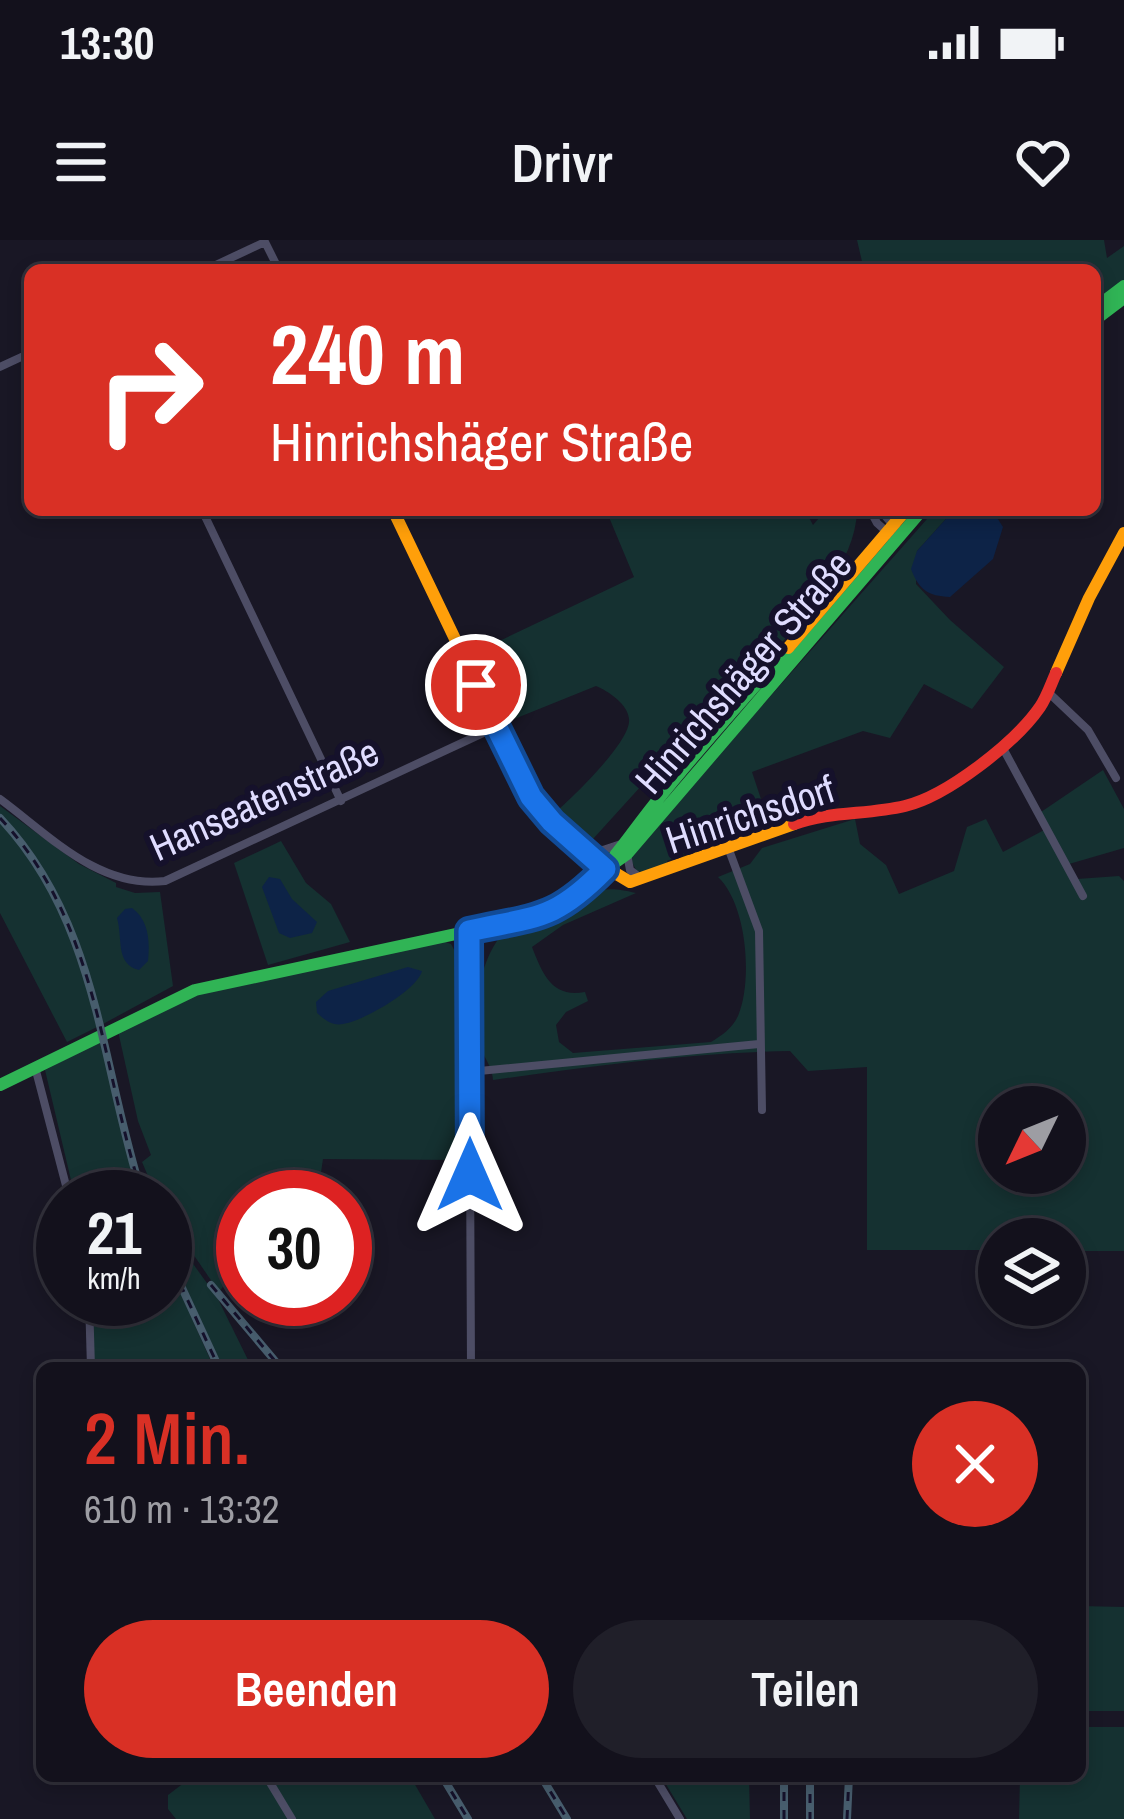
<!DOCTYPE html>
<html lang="de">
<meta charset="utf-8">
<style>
body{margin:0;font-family:"Archivo Narrow",sans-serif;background:#201f29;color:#f1f3f6;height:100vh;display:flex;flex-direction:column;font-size:45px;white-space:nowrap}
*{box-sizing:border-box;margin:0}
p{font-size:39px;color:#9d9da3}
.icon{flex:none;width:66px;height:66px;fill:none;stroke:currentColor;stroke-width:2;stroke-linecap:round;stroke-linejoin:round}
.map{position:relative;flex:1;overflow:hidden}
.side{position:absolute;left:36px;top:1122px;width:1050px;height:420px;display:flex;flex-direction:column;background:#13111c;border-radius:18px;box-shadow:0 6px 18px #0003,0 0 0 3px #32313b}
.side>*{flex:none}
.hud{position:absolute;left:24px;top:24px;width:1077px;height:252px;border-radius:18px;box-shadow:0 6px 18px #0003,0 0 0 3px #32313b;background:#d93025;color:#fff;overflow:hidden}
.needle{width:78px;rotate:227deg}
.buttons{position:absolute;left:978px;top:846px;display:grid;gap:24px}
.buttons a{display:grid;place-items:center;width:108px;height:108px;border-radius:50%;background:#13111c;box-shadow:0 6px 18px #0003,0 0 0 3px #32313b;font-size:60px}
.speed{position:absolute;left:36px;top:930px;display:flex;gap:24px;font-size:60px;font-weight:700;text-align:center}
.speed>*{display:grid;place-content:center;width:156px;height:156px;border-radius:50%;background:#13111c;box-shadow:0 6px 18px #0003,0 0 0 3px #32313b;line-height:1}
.speed small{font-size:30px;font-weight:400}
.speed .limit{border:18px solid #d22;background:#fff;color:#111}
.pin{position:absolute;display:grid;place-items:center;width:102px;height:102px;color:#fff;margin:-51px;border:6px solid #fff;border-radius:50%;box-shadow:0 3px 12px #0007}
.me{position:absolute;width:132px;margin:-66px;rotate:0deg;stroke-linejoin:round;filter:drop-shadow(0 0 9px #0008)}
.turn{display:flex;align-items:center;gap:42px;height:252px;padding:0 48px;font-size:54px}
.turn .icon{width:156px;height:156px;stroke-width:2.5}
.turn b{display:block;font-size:84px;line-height:102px}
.round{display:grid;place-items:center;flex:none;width:126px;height:126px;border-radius:63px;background:#201f29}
.summary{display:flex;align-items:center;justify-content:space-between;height:204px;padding:0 48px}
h1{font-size:72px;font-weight:600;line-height:90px;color:#d93025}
.button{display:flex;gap:24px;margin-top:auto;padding:24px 48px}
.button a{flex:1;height:138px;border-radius:72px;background:#d93025;color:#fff;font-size:48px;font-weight:600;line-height:138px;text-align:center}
.button a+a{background:#201f29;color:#f1f3f6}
.status{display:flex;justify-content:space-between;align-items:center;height:84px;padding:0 60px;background:#13111c;direction:ltr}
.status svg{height:33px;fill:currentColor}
header{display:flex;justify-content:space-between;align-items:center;height:156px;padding:0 48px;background:#13111c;font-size:54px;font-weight:600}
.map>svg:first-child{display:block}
.green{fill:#153131;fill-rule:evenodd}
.water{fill:#0d2347}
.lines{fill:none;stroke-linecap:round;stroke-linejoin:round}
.street{stroke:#4d4d65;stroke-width:8}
.fast{stroke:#30b455;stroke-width:12}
.slow{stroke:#ff9f0a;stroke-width:12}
.jam{stroke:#e5322d;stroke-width:12}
.rail-casing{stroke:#475d6d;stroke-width:8}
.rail{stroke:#15112b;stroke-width:3;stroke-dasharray:9;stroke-linecap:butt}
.route-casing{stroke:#114b97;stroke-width:30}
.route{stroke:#1a73e8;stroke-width:21}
.labels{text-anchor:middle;stroke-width:12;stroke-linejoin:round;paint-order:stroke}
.street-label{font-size:39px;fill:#dfdcff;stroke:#15112b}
</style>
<div class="status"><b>13:30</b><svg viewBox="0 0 49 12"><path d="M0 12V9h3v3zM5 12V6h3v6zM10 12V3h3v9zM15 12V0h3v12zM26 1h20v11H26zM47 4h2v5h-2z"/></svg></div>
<header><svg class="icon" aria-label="menu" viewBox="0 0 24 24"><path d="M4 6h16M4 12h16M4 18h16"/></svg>Drivr<svg class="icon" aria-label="heart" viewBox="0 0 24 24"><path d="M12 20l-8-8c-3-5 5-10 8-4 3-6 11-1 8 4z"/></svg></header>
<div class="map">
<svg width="1124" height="1579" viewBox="0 0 1124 1579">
<rect width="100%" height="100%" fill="#191725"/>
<path class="green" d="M857 0H1104L1107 18 1124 6V41L1095 63V30H864Z
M606 270H805L813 285 826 270H857C856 339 769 413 724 464L711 469 593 599 558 570C574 556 632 500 629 479 628 464 608 451 596 446L507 482 474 413 634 337Z
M935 270H954L917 311 916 344 950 380 1004 427 972 469 924 444 890 498 863 491 752 532 769 583 690 615 688 612 667 621V624L643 633 636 630 631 620 632 613Z
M1103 530 1124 569V608L1069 624 1077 639 1119 636 1124 641V1011H1065V999H999V1010H867V827L808 831 790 811C690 813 592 826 493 840 492 823 478 811 477 795 474 761 481 720 502 694 517 690 535 689 550 683 594 667 581 639 636 653L563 685 532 707C543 735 552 758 585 752L588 761 566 772 556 785 559 802 573 813 711 802C722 795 732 789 738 776 753 741 747 664 718 637L750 624 762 608 855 579 860 604 886 625 899 654 954 631 967 587 986 579 1003 612 1046 589 1041 572ZM999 867H1065V933H999Z
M0 566 79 624 116 643V647L135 653 160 652 173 746 103 784C83 706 57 633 0 575Z
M0 581C54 635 84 712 101 785L67 802 0 673Z
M281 601 306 643 331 664 350 702 268 725 234 623Z
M440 700 451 704 458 717 463 920 323 919 318 952 295 951 290 957H243V1020L219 1052 165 973V957H157L142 922 151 915 138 881 118 791 198 753Z
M103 799 135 949 138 957H75L45 830Z
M165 985 217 1057 252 1128H223L165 1002Z
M165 1018 214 1128H94L93 1059H165Z
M1080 1366 1124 1367V1471H1080Z
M1080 1487H1124V1579H1019L1020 1536H1080Z
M193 1536H410L435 1579H176L168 1569V1555Z
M661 1536H749L750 1579H687Z"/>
<path class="water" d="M954 270H992L1003 287 993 319 950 357C928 356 919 350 911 329L917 311Z
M269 637 280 639 292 659 317 682 312 693 290 698 279 693 262 647Z
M132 668C149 680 150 702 148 721L139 730C115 724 123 699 117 678L125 669Z
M408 727 422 731C418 749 364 781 343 784 332 786 325 780 317 773L316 762 328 751Z"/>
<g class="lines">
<path class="street" d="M264 0 279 30
M205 30 265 2
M0 127 30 113
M202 270 341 561
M870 270 877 283 896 300
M880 270 901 294
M1049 453 1088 490 1116 538
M1005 512 1083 656
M0 559C49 595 99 649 165 641L496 487
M580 608 603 610 621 604
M729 610 759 691 762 870
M627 614 630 630 642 639
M469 691 471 1128
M459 693 468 729
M35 827 69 957
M469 832 759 804
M89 1059 91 1128
M266 1536 292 1579
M654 1536 680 1579"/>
<path class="fast" d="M1095 68 1124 46
M1095 80 1124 58
M610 626 627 614 922 270
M0 845 195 750 544 675C597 652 624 600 660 557 701 506 745 458 788 408"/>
<path class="slow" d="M393 270 531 557 590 618 630 642 794 584
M788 408 906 270
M1056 433 1089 358 1124 293"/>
<path class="jam" d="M794 584C830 571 867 575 905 566 947 556 1015 503 1040 467 1047 457 1051 444 1056 433"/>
<g class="rail-casing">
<path id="rail" d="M0 578C100 684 100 826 143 957
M165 1011 219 1128
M211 1045 281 1128
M442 1536 468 1579
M541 1536 567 1579
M810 1536V1579
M784 1579V1536
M847 1579 849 1536"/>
</g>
<use href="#rail" class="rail"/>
</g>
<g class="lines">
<g class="route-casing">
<path id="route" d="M470 935 469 691C537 676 554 681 605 629L552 582 531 557 476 445"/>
</g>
<use href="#route" class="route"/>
</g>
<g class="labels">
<g class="street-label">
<text transform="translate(743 432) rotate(-49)" y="14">Hinrichshäger Straße</text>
<text transform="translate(264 559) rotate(-24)" y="14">Hanseatenstraße</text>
<text transform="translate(750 574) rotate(-18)" y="14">Hinrichsdorf</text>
</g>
</g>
</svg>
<div class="buttons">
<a><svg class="needle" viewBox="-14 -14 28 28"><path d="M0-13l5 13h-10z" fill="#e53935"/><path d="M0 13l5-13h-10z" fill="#9d9da3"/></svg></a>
<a><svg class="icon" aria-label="layers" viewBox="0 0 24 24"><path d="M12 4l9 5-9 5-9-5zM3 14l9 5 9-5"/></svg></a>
</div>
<div class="speed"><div>21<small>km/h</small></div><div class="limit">30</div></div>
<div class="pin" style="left:476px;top:445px;background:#d93025"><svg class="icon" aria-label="arrive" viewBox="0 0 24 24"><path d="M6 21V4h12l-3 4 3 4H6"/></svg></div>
<svg class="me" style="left:470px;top:935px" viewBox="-20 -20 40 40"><path d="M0-17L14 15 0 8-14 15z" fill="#1a73e8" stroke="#fff" stroke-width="4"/></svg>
<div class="hud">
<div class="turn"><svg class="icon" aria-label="right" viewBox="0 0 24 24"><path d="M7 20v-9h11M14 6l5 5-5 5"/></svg><div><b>240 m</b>Hinrichshäger Straße</div></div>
</div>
<section class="side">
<div class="summary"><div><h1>2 Min.</h1><p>610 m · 13:32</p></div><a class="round" style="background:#d93025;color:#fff"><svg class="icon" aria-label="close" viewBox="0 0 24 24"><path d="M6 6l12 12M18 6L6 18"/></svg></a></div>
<div class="button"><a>Beenden</a><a>Teilen</a></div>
</section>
</div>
